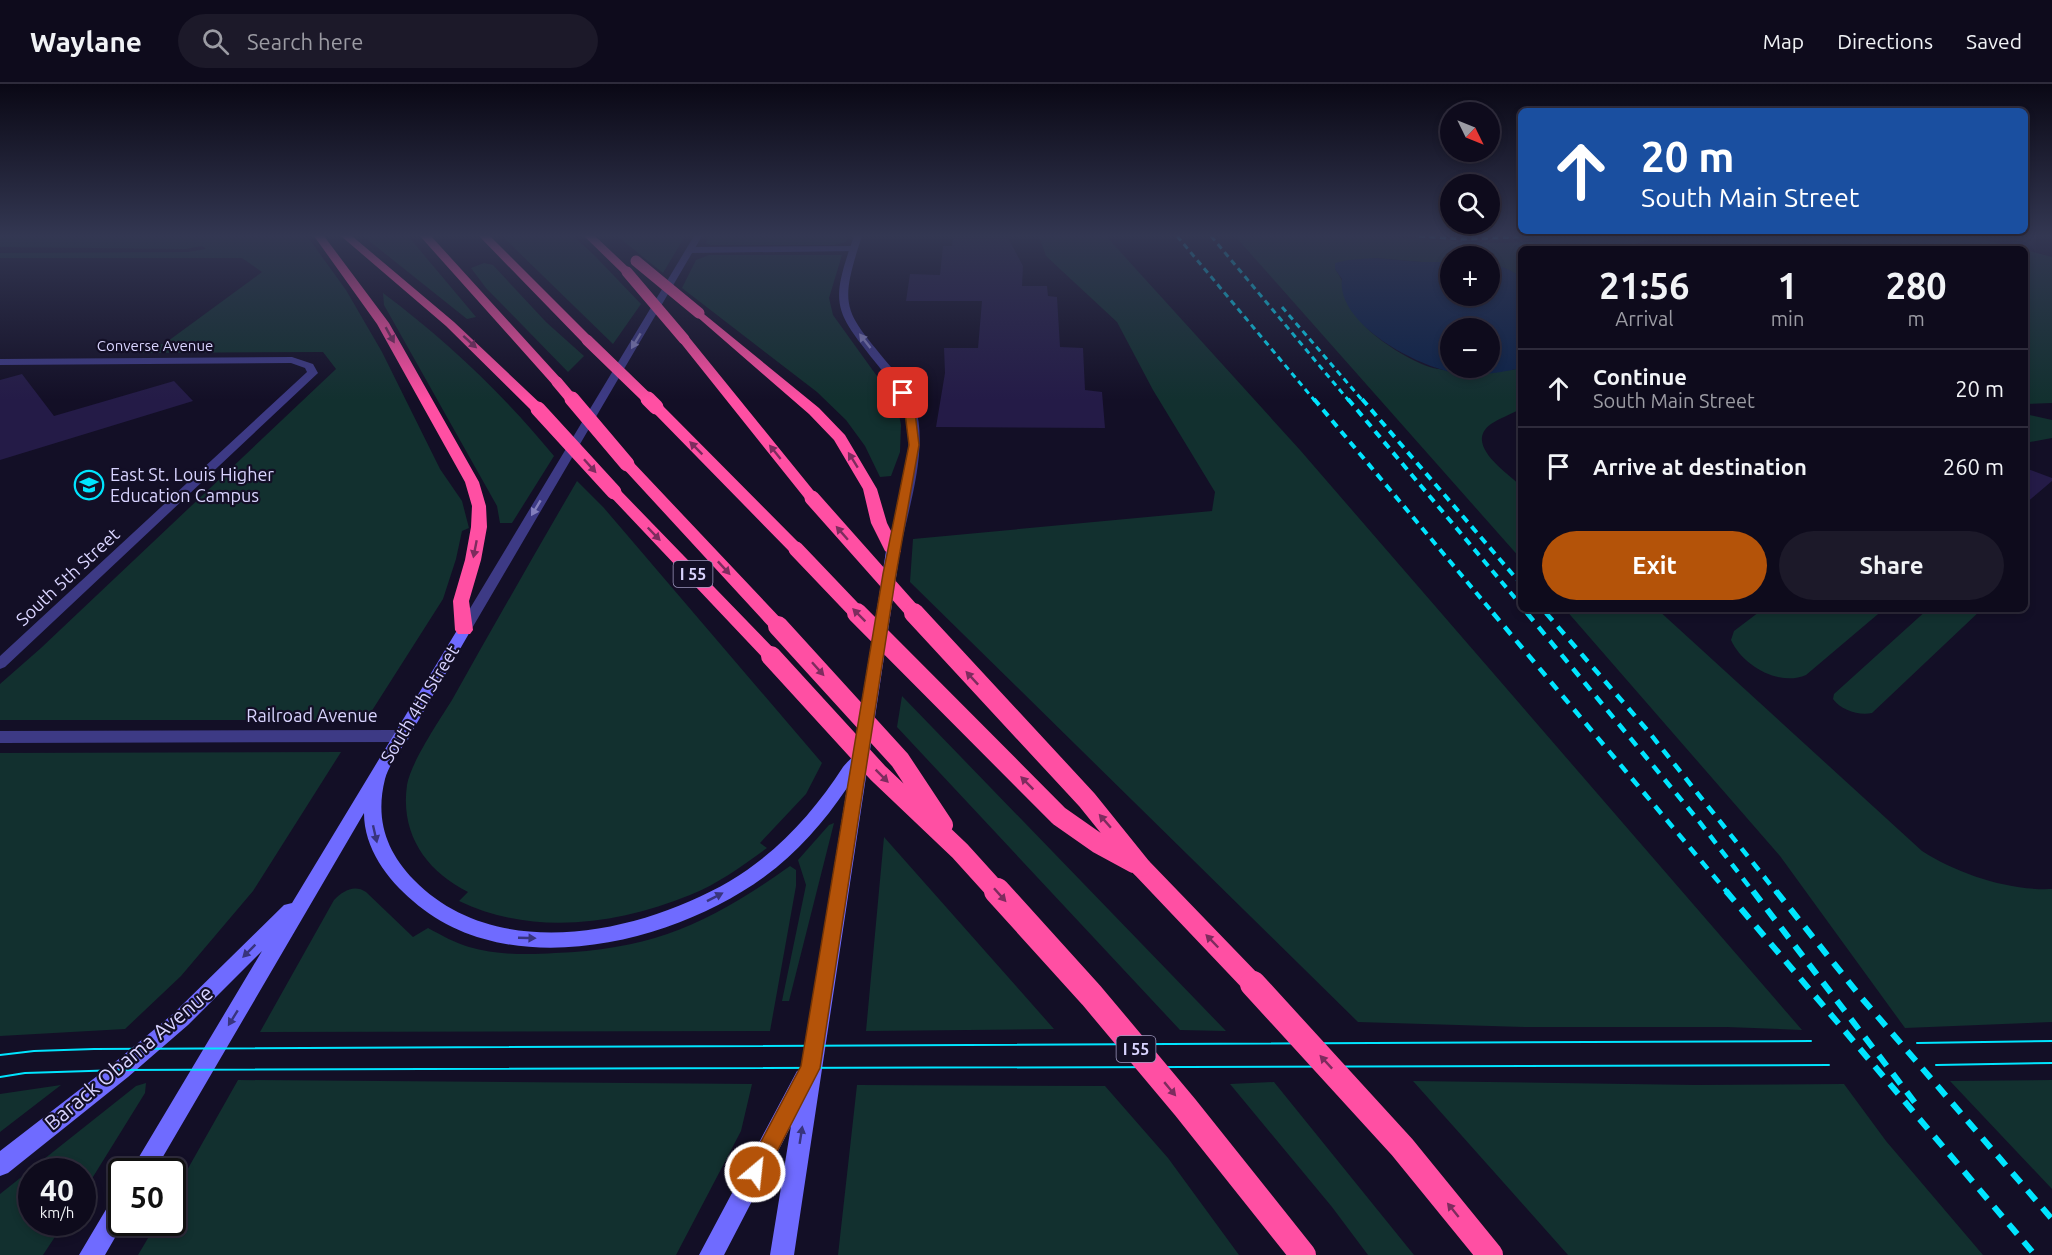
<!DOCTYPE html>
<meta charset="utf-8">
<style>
body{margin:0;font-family:Ubuntu,sans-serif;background:#1c1929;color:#f1f3f6;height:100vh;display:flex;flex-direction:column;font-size:22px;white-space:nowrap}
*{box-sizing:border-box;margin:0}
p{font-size:20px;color:#9b9ba3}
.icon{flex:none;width:33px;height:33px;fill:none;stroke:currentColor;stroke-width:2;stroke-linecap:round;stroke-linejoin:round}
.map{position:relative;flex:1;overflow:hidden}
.drawer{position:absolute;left:1518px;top:162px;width:510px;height:366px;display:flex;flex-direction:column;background:#0e0b1c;border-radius:9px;box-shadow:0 3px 9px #0003,0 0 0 2px #2e2b3b}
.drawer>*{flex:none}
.top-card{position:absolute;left:1518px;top:24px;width:510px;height:126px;border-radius:9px;box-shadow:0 3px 9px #0003,0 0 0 2px #2e2b3b;background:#1a4fa0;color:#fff;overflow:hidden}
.needle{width:39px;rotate:133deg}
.fabs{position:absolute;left:1440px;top:18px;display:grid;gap:12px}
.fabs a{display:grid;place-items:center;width:60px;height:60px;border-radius:50%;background:#0e0b1c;box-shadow:0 3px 9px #0003,0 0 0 2px #2e2b3b;font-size:30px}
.speed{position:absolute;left:18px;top:1074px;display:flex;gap:12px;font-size:30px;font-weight:700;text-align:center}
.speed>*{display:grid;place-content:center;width:78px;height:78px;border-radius:50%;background:#0e0b1c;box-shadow:0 3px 9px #0003,0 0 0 2px #2e2b3b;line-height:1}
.speed small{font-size:15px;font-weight:400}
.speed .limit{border:3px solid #111;border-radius:9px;background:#fff;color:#111}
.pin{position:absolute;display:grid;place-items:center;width:51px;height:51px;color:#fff;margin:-26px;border-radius:12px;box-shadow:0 3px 9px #0006}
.me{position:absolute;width:66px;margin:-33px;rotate:28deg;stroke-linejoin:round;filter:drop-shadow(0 0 4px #0008)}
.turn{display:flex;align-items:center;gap:21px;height:126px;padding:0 24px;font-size:27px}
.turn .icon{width:78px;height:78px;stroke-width:2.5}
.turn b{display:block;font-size:42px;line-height:51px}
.eta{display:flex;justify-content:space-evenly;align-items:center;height:102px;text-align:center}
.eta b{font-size:36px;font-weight:700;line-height:42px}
.primary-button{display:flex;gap:12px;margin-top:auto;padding:12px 24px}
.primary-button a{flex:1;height:69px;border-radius:36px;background:#b45309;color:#fff;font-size:24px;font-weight:700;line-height:69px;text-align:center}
.primary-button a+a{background:#1c1929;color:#f1f3f6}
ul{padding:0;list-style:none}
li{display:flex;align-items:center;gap:18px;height:78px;padding:0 24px;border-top:2px solid #2e2b3b}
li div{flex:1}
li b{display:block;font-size:22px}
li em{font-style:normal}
header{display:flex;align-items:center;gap:36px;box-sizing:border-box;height:84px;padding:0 30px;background:#0e0b1c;border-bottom:2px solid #2e2b3b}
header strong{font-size:28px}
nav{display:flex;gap:33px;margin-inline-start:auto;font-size:21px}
.search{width:420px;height:54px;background:#1c1929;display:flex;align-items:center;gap:15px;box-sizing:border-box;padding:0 21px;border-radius:33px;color:#9b9ba3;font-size:22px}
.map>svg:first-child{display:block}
.green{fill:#12302f}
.water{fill:#0c2248;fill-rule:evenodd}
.building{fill:#241b47}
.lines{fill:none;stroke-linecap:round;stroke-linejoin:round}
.minor{fill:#3d3a85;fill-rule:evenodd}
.tertiary{fill:#3d3a85;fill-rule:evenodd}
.secondary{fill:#6f6bff;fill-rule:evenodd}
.motorway{fill:#ff4fa3;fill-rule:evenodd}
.tram{stroke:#00e5ff;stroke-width:2}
.rail-far3{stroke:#00e5ff;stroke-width:3;stroke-dasharray:6 4.5;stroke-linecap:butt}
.rail-far2{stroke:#00e5ff;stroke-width:4;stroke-dasharray:8 6;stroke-linecap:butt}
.rail-far1{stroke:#00e5ff;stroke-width:4.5;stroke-dasharray:10 8;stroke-linecap:butt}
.rail{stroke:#00e5ff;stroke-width:6;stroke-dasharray:13 10;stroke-linecap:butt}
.motorway-bridge-far3{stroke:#ff4fa3;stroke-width:11}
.motorway-bridge-far2{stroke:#ff4fa3;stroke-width:15}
.motorway-bridge-far1{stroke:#ff4fa3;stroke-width:20}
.motorway-bridge{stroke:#ff4fa3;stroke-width:26}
.oneway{fill:#7d2c5e}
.oneway2{fill:#837fbc}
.oneway3{fill:#38347d}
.route{fill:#b45309;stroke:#753606;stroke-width:1.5}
.labels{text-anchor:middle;stroke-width:4.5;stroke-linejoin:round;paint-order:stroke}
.far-street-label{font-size:15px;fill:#d9d4ff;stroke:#130f26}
.shield{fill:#130f26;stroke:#9e99be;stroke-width:1.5}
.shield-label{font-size:16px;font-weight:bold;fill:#d9d4ff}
.poi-label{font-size:18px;fill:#d9d4ff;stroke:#130f26;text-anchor:start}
.street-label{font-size:18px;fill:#d9d4ff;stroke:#130f26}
.near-street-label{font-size:21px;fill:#d9d4ff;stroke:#130f26}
</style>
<header>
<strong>Waylane</strong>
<div class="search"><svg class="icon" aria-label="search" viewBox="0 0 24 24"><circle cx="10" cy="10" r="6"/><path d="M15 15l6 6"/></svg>Search here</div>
<nav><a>Map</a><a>Directions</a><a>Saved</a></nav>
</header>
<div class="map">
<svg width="2052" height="1171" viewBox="0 0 2052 1171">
<rect width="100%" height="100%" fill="#130f26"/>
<path class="green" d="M0 152H307L346 206 382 268 440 385 462 417 469 444 462 447 456 475 443 515 366 636H0V600L41 564 336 285 323 268 134 269 146 260H164L262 188 242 174H0V169L188 168 206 165 202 162 186 165 0 163Z
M363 152H408L476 233 467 235Z
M502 152H573L594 171 641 220 613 260Z
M617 152H685L663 189Z
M709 152H848L846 158 834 161H710L706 159Z
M1039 152H1106L1300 366 1802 946 1727 943H1524L1358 938 910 498 913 455 1212 427 1215 408 1153 306 1117 238 1046 172Z
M1235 152H1370L1490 159 1532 158 1582 152H1658L1622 165H1521V194L1518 191 1490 180V172H1450V178H1421L1375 174 1335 185C1347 201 1350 223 1362 239 1375 255 1413 279 1433 284 1451 288 1503 289 1521 284V325C1511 330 1500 334 1491 340 1463 360 1507 389 1521 402V475Z
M1721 152H1795L1807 156 1814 154 1812 152H1970L2020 165H1719Z
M2025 166 2052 173V319L2025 320Z
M709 171H842L829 214 833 231 897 320 901 341 900 368 891 392 880 393 865 362 846 336 817 308 682 204 696 176Z
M484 179 493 181 546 238 584 272 568 288 486 204 471 184Z
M383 209C447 257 503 310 554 372L512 439H500L497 422 384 221Z
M2025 330 2052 336V354L2025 359Z
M577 397 604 424 822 679 806 710 760 759 767 764C743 781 718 800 690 811 616 841 532 852 459 817L468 808C426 787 400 750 407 701 411 678 439 637 452 616 493 543 535 469 577 397Z
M1565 525H1657L1922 767C1958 790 2009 807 2052 805V938L1905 944 1780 772Z
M1763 525H1884L1806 591C1779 603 1742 581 1731 556L1734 547Z
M1928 525H1982L1872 629C1859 632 1841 626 1833 615L1834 610Z
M902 612 1226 947 1180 946 897 643Z
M341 668 253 807 181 892 125 945 0 952V669Z
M834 739 789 917H782L806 801 798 776 829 741Z
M884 753 1054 945 866 947Z
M790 782 796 786V802L770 947 260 948 334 816C343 807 354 800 366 808L413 853 428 844C441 851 455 859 469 863 496 871 528 871 555 869 654 865 710 839 790 782Z
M238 996 752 1000 741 1047 676 1171H138L157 1139 172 1138 173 1111Z
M2052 996V1105L1950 997Z
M1413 997 1696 1001 1844 1000 1886 1057 1983 1171H1568Z
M1274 998 1414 1171H1368L1332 1123 1230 1000Z
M146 999 145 1009 83 1109 82 1088H32V1138L64 1139 43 1171H0V1110L136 1002Z
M61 1001 0 1048V1010Z
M857 1001 1105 1002 1168 1074 1239 1171H838Z"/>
<path class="water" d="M1375 174 1421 178H1450V212H1490V180C1501 182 1513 186 1521 194V284C1500 289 1477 292 1456 289 1418 283 1336 240 1342 195L1335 185V179L1348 176ZM1450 244H1490V284H1450Z"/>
<path class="building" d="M953 152H1007L1023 182 1022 202H1047L1048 212 1057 213 1060 263 1083 264 1085 306 1102 308 1105 344 936 343 945 289 944 264H978L982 217H906L910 190 940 191 943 162H952Z
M22 290 54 332 174 297 193 317 0 376V296Z
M2025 384 2052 394V397L2025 420Z"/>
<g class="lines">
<path class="minor" d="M853 162 857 165 856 167 690 169 686 166 690 163Z
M292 273 313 280 318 289 5 583 0 585V572L307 288 305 284 291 279 0 281V275Z
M402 646 408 648 410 652 408 656 402 658 0 659V647Z"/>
<path class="tertiary" d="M694 152H702L471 546 469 549H459L457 546Z
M854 152H862C838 225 844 226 891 283 900 295 911 308 915 322 929 364 908 425 900 467L893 471 886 467C896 425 917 365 905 322 900 308 889 295 880 284 834 226 829 223 854 152Z"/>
<path class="secondary" d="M893 463 900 467 794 1171H770L791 1042 724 1171H699L797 987 801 986 847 704C824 738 797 769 764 793 672 860 507 900 413 817 387 795 364 764 364 729L154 1088H130L262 867 188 941 128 993 8 1089 0 1092V1067L114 979 174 929 284 821 292 819 459 543H469L471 546C451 581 430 616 410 651 402 664 389 680 385 695 375 735 386 767 414 796 496 880 639 850 730 797 777 769 814 728 843 683 846 679 851 675 853 672 857 663 858 638 860 627 869 574 878 520 886 467Z
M122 1109V1138H124L105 1171H79L114 1112Z"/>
<path class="motorway" d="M314 152H324L389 239 479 398 486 422 487 443 481 476 469 517 473 546 470 550H458L455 546 453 517 465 476 471 443 472 422 465 398 377 240Z
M341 152H352L454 238 543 322 545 325 543 328H533L446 242Z
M420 152H431L561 295 563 298 561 301H553Z
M479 152H490L591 253V259H583Z
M584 152H595L631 186V190H623Z
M699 226 819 324 845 351 877 405 887 439 901 467 899 470 893 472 885 467 871 439 863 405 834 356 809 330 695 231V227Z
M684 251 688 252 817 411 819 414 817 417H807L680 258V252Z
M656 319 661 320 802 462 804 465 802 468H790L651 326 649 323Z
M627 376 632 377 784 538 787 542 784 546H772L622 383 620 380Z
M614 404 619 405 777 568 780 572 777 576H765L609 411 607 408Z
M1141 774 1149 777 1261 893 1265 900 1261 907 1253 910 1245 907 1133 789 1130 783 1133 777Z"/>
<path class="tram" d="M1917 959 2052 957
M0 971 34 967 94 965 1811 957
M1936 981 2052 979
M0 993 25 989 121 986 1829 981"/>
<path class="rail-far3" d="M1177 152 1315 317
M1211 152 1349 317
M1419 152 1462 155 1542 152
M1282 223 1363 317"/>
<path class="rail-far2" d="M1314 315 1494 530
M1348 315 1521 521
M1362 315 1521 500
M1524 525 1528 530
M1543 525 1548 530"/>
<path class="rail-far1" d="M1493 529 1728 809
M1527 529 1698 736 1754 809
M1546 529 1648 647 1777 809"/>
<path class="rail" d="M1726 807 2035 1171
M1753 807 1919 1024
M1776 807 1860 912 2052 1135"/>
<path class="motorway-bridge-far3" d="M636 177 699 229
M627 188 684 255
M587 256 650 317
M557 298 573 317"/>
<path class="motorway-bridge-far2" d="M572 315 627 380
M648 315 656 323
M538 325 614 408
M812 414 915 530
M796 465 858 530"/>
<path class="motorway-bridge-far1" d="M857 529 1059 732 1099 760 1134 779
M914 529 1087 716 1141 783
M778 542 900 676 943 741
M771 572 878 689 960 767 998 809"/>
<path class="motorway-bridge" d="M997 807 1092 912 1185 1023 1303 1171
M1253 900 1402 1063 1490 1171"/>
</g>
<defs><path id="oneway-solid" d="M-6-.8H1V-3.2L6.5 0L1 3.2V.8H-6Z" transform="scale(1.5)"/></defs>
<g class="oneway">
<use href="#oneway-solid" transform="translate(390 251) rotate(61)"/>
<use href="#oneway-solid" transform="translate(470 258) rotate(42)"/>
<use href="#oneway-solid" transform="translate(696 364) rotate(-135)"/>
<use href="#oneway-solid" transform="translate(775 368) rotate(-129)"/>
<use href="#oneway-solid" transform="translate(853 376) rotate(-122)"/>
<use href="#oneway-solid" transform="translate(590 382) rotate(48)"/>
<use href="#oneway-solid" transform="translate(842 449) rotate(-131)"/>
<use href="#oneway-solid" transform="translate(654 450) rotate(46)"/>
<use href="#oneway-solid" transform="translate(475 465) rotate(101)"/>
<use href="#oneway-solid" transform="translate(724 484) rotate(47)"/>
<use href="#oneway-solid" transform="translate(859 531) rotate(-135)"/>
<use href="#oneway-solid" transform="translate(818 585) rotate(48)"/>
<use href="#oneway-solid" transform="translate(972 594) rotate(-133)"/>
<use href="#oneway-solid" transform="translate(882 692) rotate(45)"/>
<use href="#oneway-solid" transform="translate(1027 699) rotate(-135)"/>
<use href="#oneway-solid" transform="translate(1105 737) rotate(-131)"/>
<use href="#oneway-solid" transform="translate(1000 811) rotate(48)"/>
<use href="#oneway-solid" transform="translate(1212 857) rotate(-134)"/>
<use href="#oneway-solid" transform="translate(1326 978) rotate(-133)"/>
<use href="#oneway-solid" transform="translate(1170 1005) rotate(50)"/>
<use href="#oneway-solid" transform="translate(1453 1126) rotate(-129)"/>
</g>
<g class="oneway2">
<use href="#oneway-solid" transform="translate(636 257) rotate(121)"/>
<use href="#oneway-solid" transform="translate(865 257) rotate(-128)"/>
<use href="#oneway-solid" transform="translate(536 424) rotate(121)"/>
</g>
<g class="oneway3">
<use href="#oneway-solid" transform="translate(375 750) rotate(77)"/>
<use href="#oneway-solid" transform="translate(715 813) rotate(-27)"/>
<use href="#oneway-solid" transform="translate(527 854) rotate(2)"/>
<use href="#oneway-solid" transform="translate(249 867) rotate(135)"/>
<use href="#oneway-solid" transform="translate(233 934) rotate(122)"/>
<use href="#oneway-solid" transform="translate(801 1051) rotate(-81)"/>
</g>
<linearGradient id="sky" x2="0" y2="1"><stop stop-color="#0a0815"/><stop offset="0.48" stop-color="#333752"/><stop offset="1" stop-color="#333752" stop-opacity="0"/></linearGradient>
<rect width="2052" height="316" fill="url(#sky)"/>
<path class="route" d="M899 307H906L914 321 919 361 896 490 820 984 763 1095 755 1098 748 1095 745 1088 801 982 883 490 909 361 904 321 898 309Z"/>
<defs>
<g id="university-ring" transform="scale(1.5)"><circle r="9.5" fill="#130f26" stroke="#00e5ff" stroke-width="1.5"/><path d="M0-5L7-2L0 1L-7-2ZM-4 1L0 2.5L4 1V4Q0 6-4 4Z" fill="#00e5ff"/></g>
</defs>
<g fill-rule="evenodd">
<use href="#university-ring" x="89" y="401"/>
</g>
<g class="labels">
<g class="far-street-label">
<text x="155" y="267">Converse Avenue</text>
</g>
<g class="shield">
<rect x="673.5" y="477" width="39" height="26" rx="4.5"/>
<rect x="1116.5" y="952" width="39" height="26" rx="4.5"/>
</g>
<g class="shield-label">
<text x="693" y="496">I 55</text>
<text x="1136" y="971">I 55</text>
</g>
<g class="poi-label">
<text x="110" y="397">East St. Louis Higher<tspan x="110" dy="21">Education Campus</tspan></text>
</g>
<g class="street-label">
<text transform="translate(68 493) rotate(-43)" y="6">South 5th Street</text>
<text transform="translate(420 620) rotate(-59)" y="6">South 4th Street</text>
<text x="312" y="638">Railroad Avenue</text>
</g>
<g class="near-street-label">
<text transform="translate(129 974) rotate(-40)" y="7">Barack Obama Avenue</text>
</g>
</g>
</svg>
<div class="fabs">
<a><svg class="needle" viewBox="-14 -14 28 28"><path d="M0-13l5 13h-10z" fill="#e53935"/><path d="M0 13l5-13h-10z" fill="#9b9ba3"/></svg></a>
<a><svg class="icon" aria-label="search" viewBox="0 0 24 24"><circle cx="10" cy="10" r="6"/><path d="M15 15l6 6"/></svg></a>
<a>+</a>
<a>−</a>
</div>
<div class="speed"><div>40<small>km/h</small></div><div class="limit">50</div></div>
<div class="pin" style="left:903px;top:309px;background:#d93025"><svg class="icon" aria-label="arrive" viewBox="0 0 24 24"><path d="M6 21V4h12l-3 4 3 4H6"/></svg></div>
<svg class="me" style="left:755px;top:1088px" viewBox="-20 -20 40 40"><circle r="17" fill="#b45309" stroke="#fff" stroke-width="3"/><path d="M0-11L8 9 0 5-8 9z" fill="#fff"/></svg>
<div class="top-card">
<div class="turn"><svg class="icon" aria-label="ahead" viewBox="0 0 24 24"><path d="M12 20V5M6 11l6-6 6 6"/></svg><div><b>20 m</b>South Main Street</div></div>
</div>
<section class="drawer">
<div class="eta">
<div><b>21:56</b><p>Arrival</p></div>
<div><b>1</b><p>min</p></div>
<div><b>280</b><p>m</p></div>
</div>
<ul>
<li><svg class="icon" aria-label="ahead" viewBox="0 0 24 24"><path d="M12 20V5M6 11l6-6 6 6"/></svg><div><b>Continue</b><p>South Main Street</p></div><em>20 m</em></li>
<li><svg class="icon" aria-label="arrive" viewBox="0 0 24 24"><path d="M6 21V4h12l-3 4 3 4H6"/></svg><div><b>Arrive at destination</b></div><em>260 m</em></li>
</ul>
<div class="primary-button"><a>Exit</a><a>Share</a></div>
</section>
</div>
